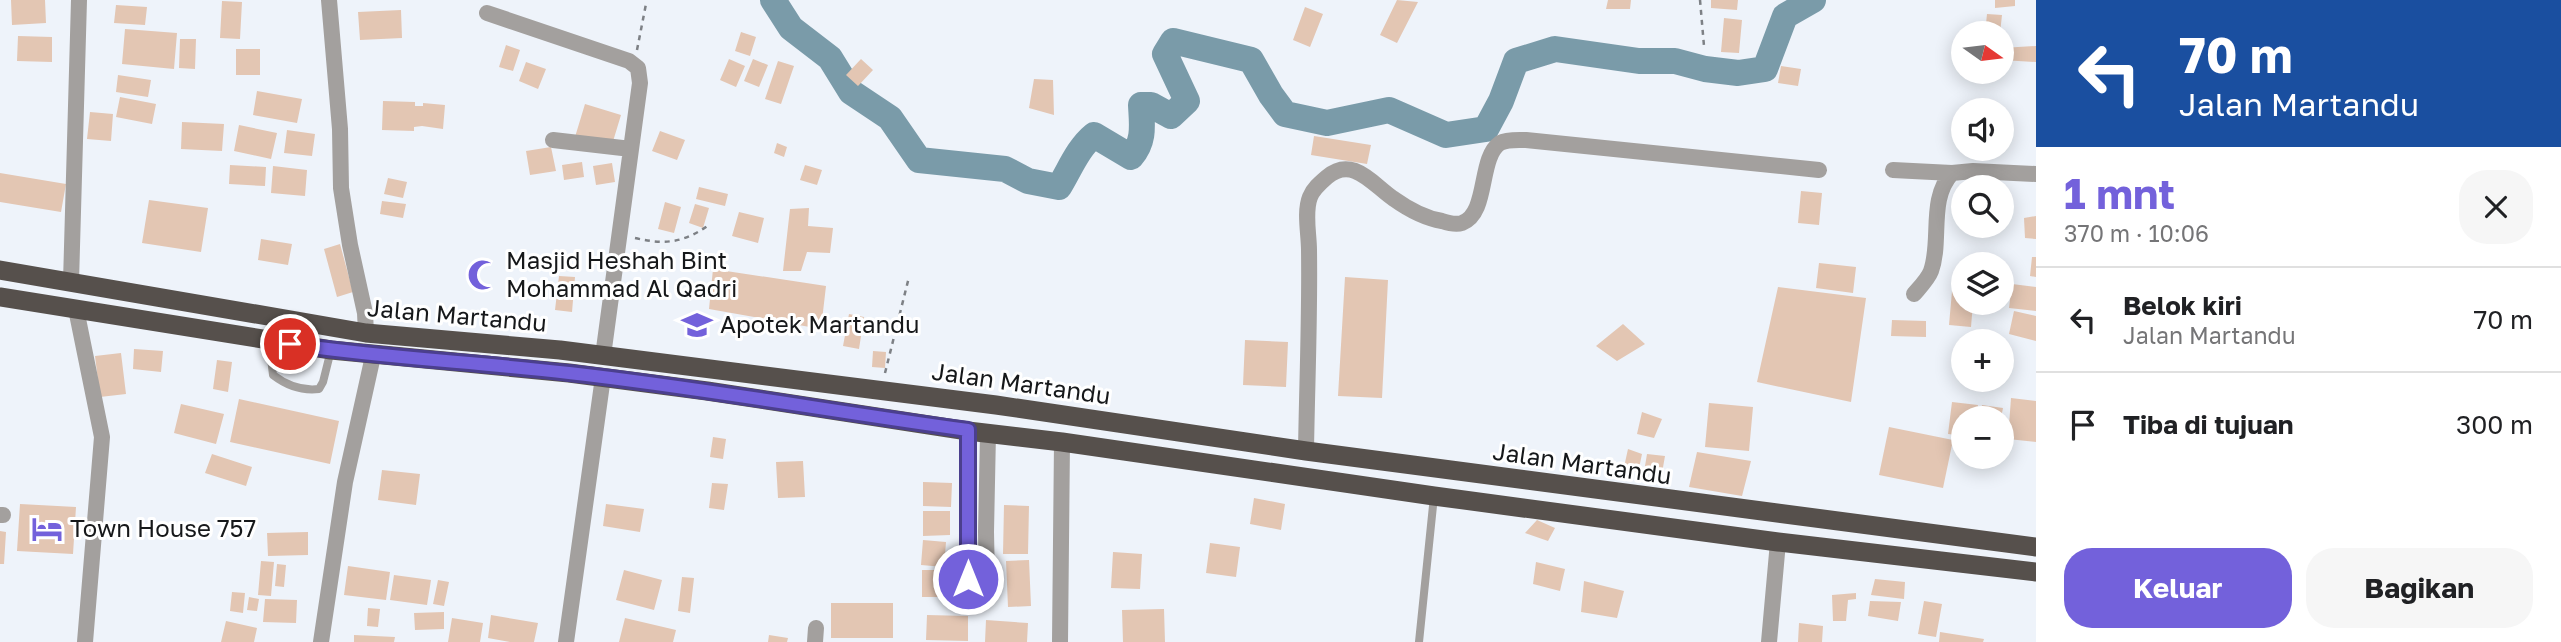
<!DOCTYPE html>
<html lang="id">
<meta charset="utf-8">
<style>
body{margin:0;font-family:"Golos Text",sans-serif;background:#f6f6f6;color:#202124;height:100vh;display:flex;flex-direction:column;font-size:26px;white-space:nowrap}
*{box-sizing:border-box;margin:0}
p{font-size:23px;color:#757577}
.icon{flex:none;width:38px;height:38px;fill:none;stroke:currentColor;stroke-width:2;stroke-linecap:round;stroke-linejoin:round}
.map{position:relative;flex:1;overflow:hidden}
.details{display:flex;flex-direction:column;background:#fff;width:525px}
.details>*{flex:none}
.hud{background:#1a4fa0;color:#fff;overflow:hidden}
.needle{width:46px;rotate:104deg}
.buttons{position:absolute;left:1951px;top:21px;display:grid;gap:14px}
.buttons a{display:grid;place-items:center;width:63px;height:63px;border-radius:50%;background:#fff;box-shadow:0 4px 18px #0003;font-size:35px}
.pin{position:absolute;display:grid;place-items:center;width:60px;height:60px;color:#fff;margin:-30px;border:4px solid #fff;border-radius:50%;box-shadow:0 2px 7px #0007}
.me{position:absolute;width:77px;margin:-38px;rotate:0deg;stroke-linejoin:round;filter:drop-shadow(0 0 5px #0008)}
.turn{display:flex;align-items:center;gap:24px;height:147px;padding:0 28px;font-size:32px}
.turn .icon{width:91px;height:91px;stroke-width:2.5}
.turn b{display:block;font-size:49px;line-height:60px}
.round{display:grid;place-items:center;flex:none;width:74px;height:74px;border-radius:28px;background:#f6f6f6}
.summary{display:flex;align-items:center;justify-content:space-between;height:119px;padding:0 28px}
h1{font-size:42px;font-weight:700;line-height:52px;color:#7361db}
.action{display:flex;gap:14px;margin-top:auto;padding:14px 28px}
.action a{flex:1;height:80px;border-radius:28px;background:#7361db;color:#fff;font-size:28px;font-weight:700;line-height:80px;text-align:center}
.action a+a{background:#f6f6f6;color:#202124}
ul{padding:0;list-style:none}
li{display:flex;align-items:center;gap:21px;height:105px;padding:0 28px;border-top:2px solid #e0e0e0}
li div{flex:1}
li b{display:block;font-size:26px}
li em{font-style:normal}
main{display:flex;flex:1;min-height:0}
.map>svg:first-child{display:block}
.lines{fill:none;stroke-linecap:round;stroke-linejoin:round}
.river{stroke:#7a9ba9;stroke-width:26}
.building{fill:#e3c6b3}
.path{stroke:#7d8085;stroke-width:2.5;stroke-dasharray:5 5;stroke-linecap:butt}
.service{stroke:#a3a09e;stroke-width:8}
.minor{stroke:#a3a09e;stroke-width:16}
.trunk{stroke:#56504c;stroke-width:19}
.route-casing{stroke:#4b3f8e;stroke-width:18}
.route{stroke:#7361db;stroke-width:12}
.labels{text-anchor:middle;stroke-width:6;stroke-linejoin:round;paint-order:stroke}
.poi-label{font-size:24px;fill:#16181a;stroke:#fff;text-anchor:start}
.street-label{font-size:24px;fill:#16181a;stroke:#fff}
</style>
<main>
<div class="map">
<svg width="2036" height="642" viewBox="0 0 2036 642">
<rect width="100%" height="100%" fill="#eef3fa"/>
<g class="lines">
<path class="river" d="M773 0 791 28 830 58 851 92 890 118 919 160 1005 169 1028 181 1059 187C1070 169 1078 148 1094 135L1131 157C1145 141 1142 125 1141 105H1151L1171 116 1187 101 1165 54 1173 41 1251 60 1271 95 1285 114 1327 123 1389 110 1446 135 1486 129 1501 101 1516 61 1555 49 1639 61H1675L1705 69 1738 73 1765 69 1785 16 1813 0"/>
</g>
<path class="building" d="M11 0H45L46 23 12 25Z
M1397 0 1418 2 1397 43 1380 35Z
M1608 0H1631L1630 9H1606Z
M1711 0H1738L1737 10 1711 8Z
M1995 0H2015V6L1995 8Z
M222 1 242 2 240 39 220 38Z
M116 5 147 7 145 25 114 23Z
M1305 7 1323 14 1310 47 1293 40Z
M401 10 402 38 360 40 358 12Z
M1987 14 2002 15 2000 33H1985Z
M1724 18 1742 20 1739 53 1721 52Z
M125 29 177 33 174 69 122 64Z
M741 32 756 37 750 56 735 51Z
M18 36 52 37V62L17 61Z
M180 39H196L195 69 179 68Z
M506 45 520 50 513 71 499 67Z
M2036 46V62L2002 60V48Z
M236 49H260V75H236Z
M729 59 745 66 736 87 720 80Z
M753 59 768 65 759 87 744 81Z
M861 59 873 70 858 86 846 75Z
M778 61 794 66 781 104 765 99Z
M526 62 546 69 538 89 519 81Z
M1781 66 1801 69 1798 86 1778 83Z
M118 75 151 80 148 97 116 92Z
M1034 79 1053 80 1054 115 1029 108Z
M257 91 302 99 297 123 253 115Z
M120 97 156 104 152 124 116 117Z
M383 101 415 102V106H423V103L445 105 443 129 422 126 414 127V131L382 130Z
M585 104 621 115 611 148 575 137Z
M90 112 113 114 111 141 87 139Z
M182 122 224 124 222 151 181 149Z
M239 125 277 133 271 159 234 151Z
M287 130 315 134 312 156 284 153Z
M660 131 685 140 677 160 652 151Z
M1314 136 1371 145 1367 164 1311 155Z
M777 143 787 147 784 157 774 153Z
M551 147 556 171 530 175 526 151Z
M582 162 584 177 564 180 562 165Z
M612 163 615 182 596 185 593 166Z
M230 165 266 167 265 186 229 184Z
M805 165 822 170 817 185 800 180Z
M273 166 307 170 305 196 271 193Z
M0 173 66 184 61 212 0 202Z
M388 178 407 182 403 198 384 194Z
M699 187 728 194 725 206 696 199Z
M1801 191 1822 193 1819 225 1798 223Z
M149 200 208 208 201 252 142 243Z
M382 201 406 204 403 218 380 214Z
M665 202 681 207 674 233 658 229Z
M695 204 709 208 703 228 689 223Z
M809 208 808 226 833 228 830 253 807 252 801 271H783L790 209Z
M739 212 764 218 758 243 732 236Z
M2036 216V239L2025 238 2024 218Z
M261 239 292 244 288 265 258 260Z
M340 244 353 292 337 297 324 249Z
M2032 257H2036V277L2030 276Z
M1819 263 1856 267 1853 293 1816 288Z
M713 269 826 286 821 329 709 309Z
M559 276 575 277 572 312 555 310Z
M1345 277 1388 280 1382 398 1338 396Z
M1953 280 1964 281V303H1973L1971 327 1949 325Z
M2012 284 2036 287V311L2009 308Z
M1778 287 1866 298 1851 402 1757 382Z
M2014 311 2036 316V341L2009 334Z
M849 314 864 317 859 349 843 346Z
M1892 320 1926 321V337L1891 336Z
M1623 324 1645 344 1617 361 1596 346Z
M1245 340 1288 342 1286 387 1243 385Z
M134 349 163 351 161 372 133 369Z
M873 351 886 352 885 368 872 367Z
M121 353 126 394 100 397 95 356Z
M217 360 232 362 228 392 213 389Z
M2011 398 2036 401V442L2008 439Z
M239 399 339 421 330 464 230 442Z
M1952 402 1978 405 1976 418H1964V436L1948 434Z
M1709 403 1753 407 1749 451 1705 447Z
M181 404 224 414 216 444 174 433Z
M1982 405 2003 408 2001 418H1980Z
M1642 412 1662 419 1654 438 1637 434Z
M1889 427 1953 440 1943 488 1879 475Z
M713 437 726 439 723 459 710 457Z
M1628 449 1642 454 1638 473 1624 467Z
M1697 452 1751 461 1742 496 1689 487Z
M212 454 252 467 246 486 205 473Z
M1647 454 1665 456 1662 473 1644 472Z
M803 461 805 497 778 498 776 462Z
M382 470 420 474 416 505 378 500Z
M923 482 952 483 951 507 923 506Z
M712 483 728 484 724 510 709 508Z
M1254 498 1285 504 1281 530 1250 524Z
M20 504 76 507 73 554 17 551Z
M606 504 644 509 640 532 603 526Z
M1004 505 1029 506 1028 554H1003Z
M923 511H950V535L923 536Z
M1537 520 1555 528 1548 541 1525 533Z
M0 531 6 532 4 564H0Z
M308 532V555L268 556 267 533Z
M923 540 946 542 944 567 921 565Z
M1210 543 1240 547 1236 577 1206 573Z
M1113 552 1142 554 1140 589 1111 588Z
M1029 560 1031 606 1008 607 1006 561Z
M261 561 274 562 271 596 258 595Z
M1536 562 1565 569 1560 591 1533 584Z
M277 564 286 565 284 587 275 586Z
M348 566 390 572 386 600 344 595Z
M624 570 662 580 654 610 616 600Z
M922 570H945V597H922Z
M394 575 431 580 427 605 390 600Z
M682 577 694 578 690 613 678 611Z
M1875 579 1905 582 1904 599 1871 595Z
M438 580 449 582 444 606 433 604Z
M1584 581 1624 591 1617 618 1581 612Z
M232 592 245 593 243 613 230 611Z
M1856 593V599L1848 600 1846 621H1833L1832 595Z
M249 597 259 599 257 611 247 610Z
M265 599 297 600 296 623 263 622Z
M1870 601 1901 602 1898 621 1868 616Z
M1924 601 1942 604 1936 637 1918 634Z
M831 603H893V638H831Z
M368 608 380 609 378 627 367 626Z
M1164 609 1165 642H1123L1122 610Z
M444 612V629L415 630 414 613Z
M491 615 538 623 534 642H510L488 638Z
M927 615 968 616V641L926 640Z
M452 618 483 623 480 642H448Z
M625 618 676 630 673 642H619Z
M986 620 1028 623 1027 642H985Z
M226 621 257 628 254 642H221Z
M1799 623 1823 626 1822 642H1798Z
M1940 632 1984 639 1983 642H1939Z
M354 635 395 637 394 642H354Z
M769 635 788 638 787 642H768Z"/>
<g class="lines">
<path class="path" d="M1700 0 1704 46
M637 50 646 4
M635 238C665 245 683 243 709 225
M885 373 909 277"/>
<path class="service" d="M269 341 273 375C286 385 302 391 319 389L323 382 331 350
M1419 642 1434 496"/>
<path class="minor" d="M329 0 340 129 341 188 350 245 365 313 366 333
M487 13 629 61 638 68 640 83 603 356
M553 140 631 149
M1893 170 1952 173
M71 282 79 0
M1914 294C1920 287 1928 279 1931 271 1942 240 1928 199 1952 173L1973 171 2036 174
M76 309 102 437 85 642
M968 431V579L969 592 973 594 983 593 987 581 986 532 988 433
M1306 451C1307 384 1310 317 1309 250 1309 234 1304 212 1310 197 1313 189 1320 183 1327 177 1353 155 1373 185 1394 199 1408 209 1424 218 1442 221 1448 223 1456 225 1462 223 1489 213 1478 158 1500 143 1507 139 1519 140 1526 140L1819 170
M0 515H3
M321 642 345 482 373 356
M566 642 603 377
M815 642 816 628
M1060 642 1062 442
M1769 642 1778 542"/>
<path class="trunk" d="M0 270 366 333 560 350 996 405 1306 451 2036 547
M0 297 331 350 569 373 707 391 968 431 1062 442 1434 496 1778 542 2036 572"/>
</g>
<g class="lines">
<g class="route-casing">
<path id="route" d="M290 344C383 358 476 362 569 373 703 388 835 412 968 430V579"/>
</g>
<use href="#route" class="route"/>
</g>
<defs>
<g id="mosque-bare" transform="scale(2.415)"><path d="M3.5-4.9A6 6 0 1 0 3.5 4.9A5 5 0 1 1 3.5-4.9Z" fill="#7361db" stroke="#fff" stroke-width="2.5" paint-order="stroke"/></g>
<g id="school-bare" transform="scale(2.415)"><path d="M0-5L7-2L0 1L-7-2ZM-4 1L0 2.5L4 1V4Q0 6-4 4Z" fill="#7361db" stroke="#fff" stroke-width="2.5" paint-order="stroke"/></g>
<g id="hotel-bare" transform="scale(2.415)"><path d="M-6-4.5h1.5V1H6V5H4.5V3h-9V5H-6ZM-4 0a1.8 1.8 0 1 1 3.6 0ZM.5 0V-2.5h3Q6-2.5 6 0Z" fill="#7361db" stroke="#fff" stroke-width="2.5" paint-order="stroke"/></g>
</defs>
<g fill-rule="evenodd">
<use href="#mosque-bare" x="483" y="275"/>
<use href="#school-bare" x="697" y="325"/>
<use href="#hotel-bare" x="47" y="529"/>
</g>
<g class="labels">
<g class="poi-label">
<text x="506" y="269">Masjid Heshah Bint<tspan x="506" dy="28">Mohammad Al Qadri</tspan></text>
<text x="720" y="333">Apotek Martandu</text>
<text x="70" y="537">Town House 757</text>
</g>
<g class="street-label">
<text transform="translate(457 316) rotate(5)" y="8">Jalan Martandu</text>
<text transform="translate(1021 384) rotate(8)" y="8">Jalan Martandu</text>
<text transform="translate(1582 464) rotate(8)" y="8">Jalan Martandu</text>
</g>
</g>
</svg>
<div class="buttons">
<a><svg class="needle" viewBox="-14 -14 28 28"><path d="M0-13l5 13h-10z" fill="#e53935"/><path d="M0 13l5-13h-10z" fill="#757577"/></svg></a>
<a><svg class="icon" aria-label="sound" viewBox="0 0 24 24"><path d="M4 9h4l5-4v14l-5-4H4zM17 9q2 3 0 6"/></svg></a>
<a><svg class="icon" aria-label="search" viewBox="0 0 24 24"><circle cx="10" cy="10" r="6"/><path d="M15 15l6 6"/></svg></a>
<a><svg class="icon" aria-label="layers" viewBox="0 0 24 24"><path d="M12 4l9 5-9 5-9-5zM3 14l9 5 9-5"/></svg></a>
<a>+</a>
<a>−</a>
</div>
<div class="pin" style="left:290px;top:344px;background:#d93025"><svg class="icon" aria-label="arrive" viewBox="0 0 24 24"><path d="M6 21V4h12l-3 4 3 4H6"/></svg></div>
<svg class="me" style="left:968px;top:579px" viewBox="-20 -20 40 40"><circle r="17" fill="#7361db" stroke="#fff" stroke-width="3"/><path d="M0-11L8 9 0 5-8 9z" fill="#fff"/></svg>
</div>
<section class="details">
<div class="hud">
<div class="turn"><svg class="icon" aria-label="left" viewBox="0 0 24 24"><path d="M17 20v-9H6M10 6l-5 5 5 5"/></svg><div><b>70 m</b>Jalan Martandu</div></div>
</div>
<div class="summary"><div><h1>1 mnt</h1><p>370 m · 10:06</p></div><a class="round"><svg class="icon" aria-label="close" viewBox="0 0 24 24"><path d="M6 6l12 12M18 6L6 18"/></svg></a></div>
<ul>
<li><svg class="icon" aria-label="left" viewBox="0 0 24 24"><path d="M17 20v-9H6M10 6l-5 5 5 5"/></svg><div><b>Belok kiri</b><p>Jalan Martandu</p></div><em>70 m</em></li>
<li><svg class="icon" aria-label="arrive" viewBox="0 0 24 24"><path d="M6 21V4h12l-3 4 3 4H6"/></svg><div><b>Tiba di tujuan</b></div><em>300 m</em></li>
</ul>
<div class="action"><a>Keluar</a><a>Bagikan</a></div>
</section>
</main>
